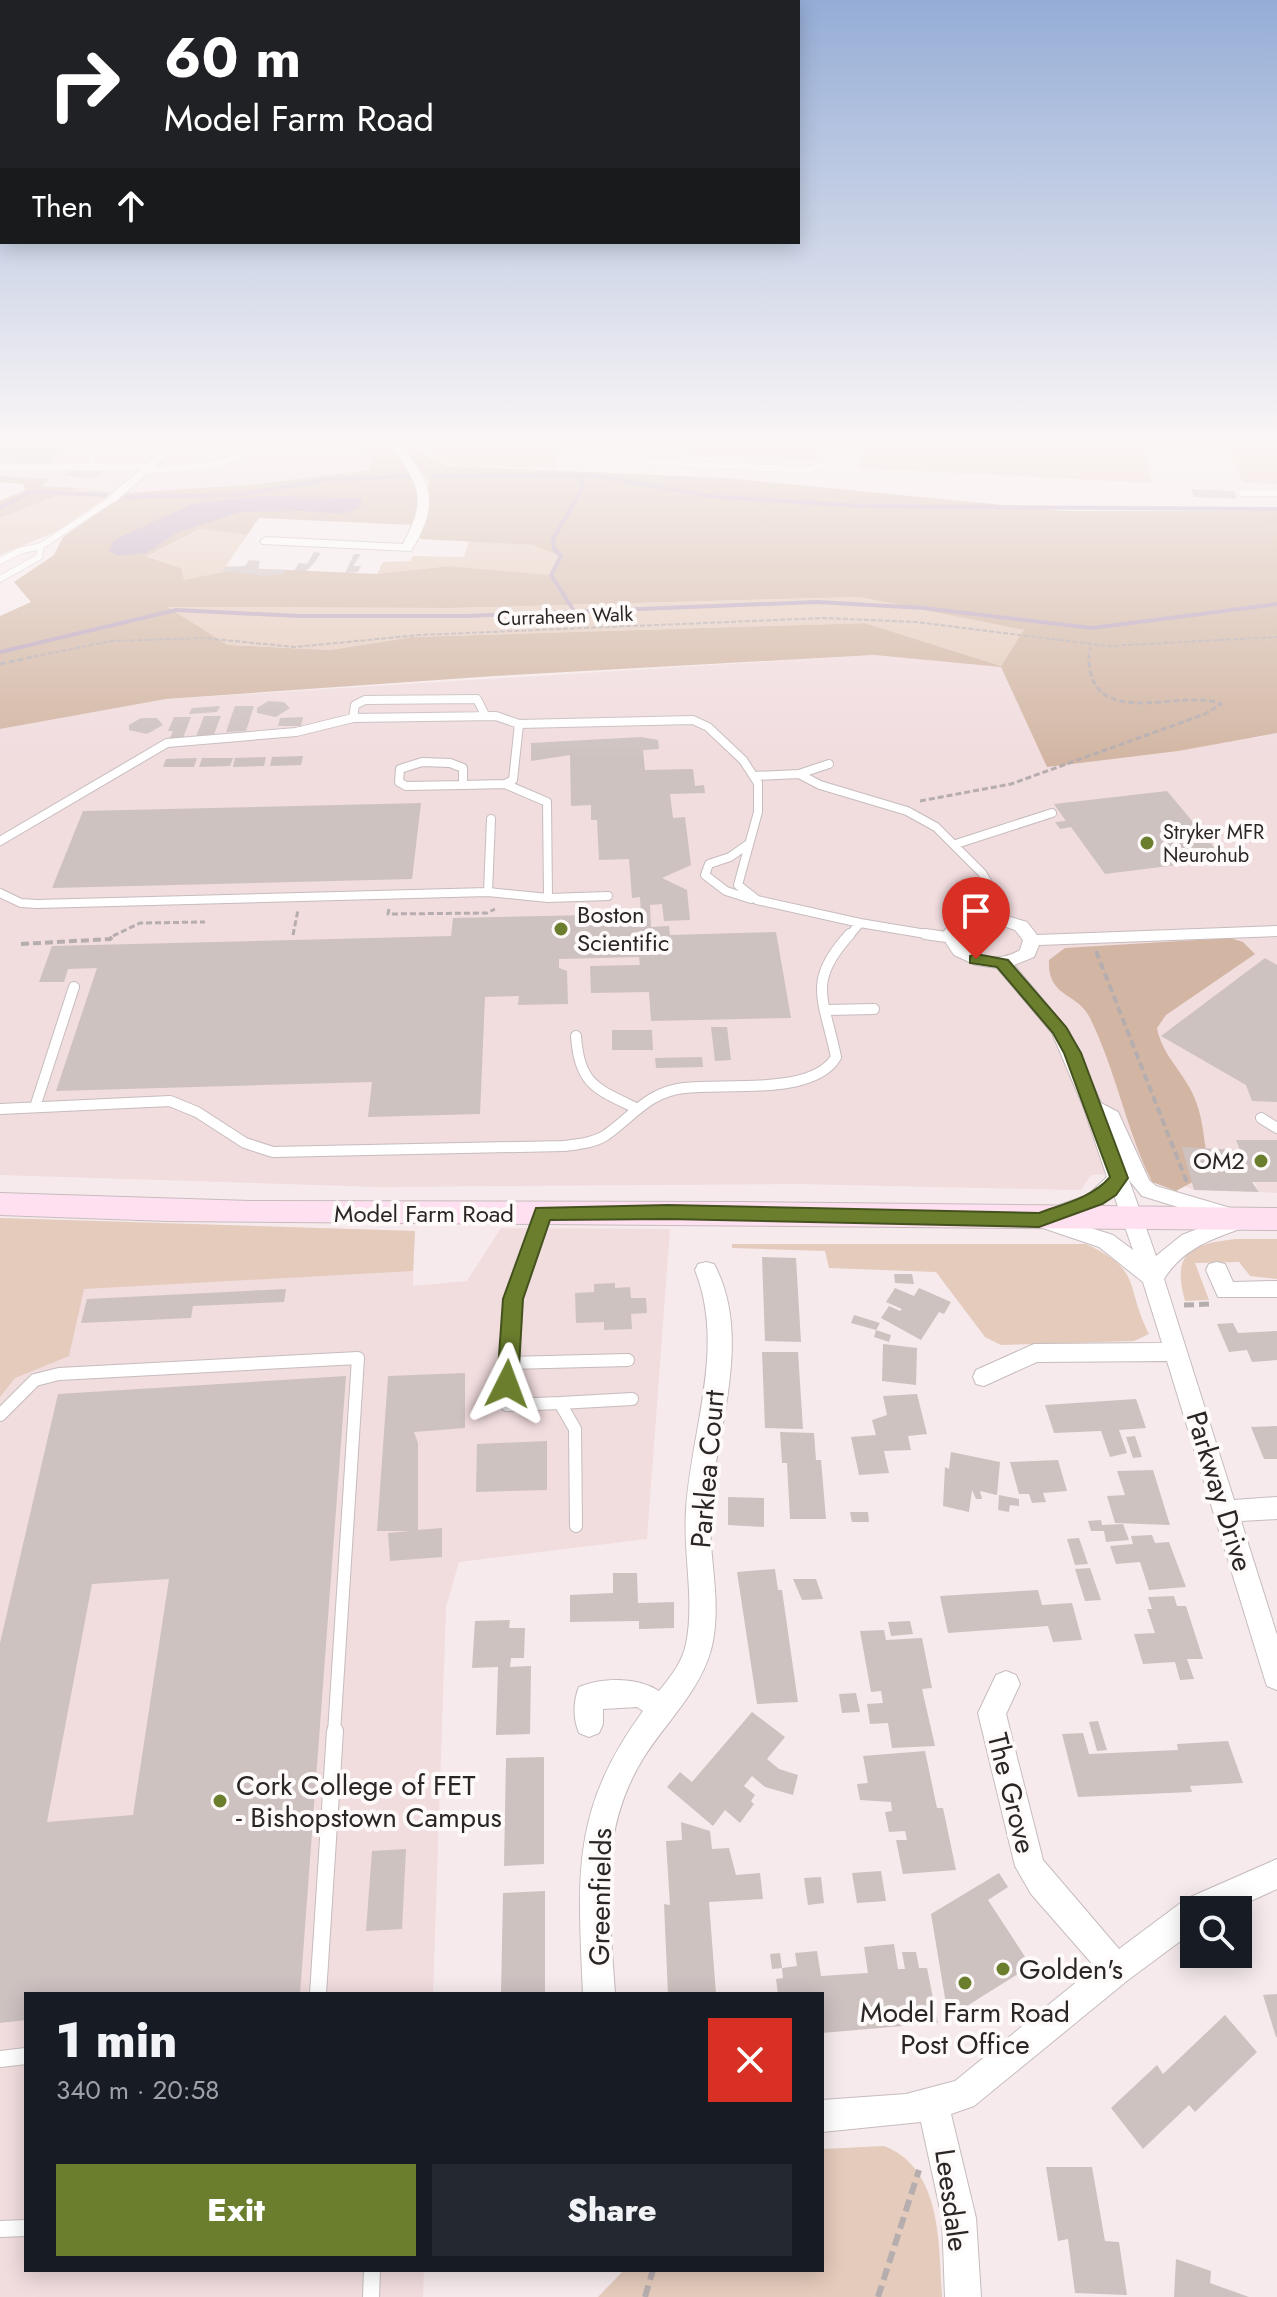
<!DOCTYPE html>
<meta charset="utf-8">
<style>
body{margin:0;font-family:Jost,sans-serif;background:#242831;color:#f1f3f6;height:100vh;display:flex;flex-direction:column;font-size:30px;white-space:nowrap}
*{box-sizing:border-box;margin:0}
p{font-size:26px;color:#9ea1a6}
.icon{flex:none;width:44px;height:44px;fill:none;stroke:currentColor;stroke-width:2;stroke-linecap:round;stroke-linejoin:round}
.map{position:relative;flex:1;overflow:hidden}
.drawer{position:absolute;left:24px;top:1992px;width:800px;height:280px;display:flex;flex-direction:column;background:#171b24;border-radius:0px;box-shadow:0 4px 20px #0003}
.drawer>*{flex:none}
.guide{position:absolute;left:0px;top:0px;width:800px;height:244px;box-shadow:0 4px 20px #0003;background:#202124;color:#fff;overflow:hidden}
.controls{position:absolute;left:1180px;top:1896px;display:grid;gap:16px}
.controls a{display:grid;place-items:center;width:72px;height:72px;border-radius:0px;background:#171b24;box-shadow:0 4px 20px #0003;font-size:40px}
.pin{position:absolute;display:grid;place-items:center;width:68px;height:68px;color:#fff;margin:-82px -34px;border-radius:50% 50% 50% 0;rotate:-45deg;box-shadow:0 0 8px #0007}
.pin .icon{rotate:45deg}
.me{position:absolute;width:88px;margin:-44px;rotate:3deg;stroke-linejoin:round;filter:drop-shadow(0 0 6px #0008)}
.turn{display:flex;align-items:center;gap:28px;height:168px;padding:0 32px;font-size:36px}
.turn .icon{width:104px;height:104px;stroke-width:2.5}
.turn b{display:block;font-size:56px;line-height:68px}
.then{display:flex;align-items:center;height:76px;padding:0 32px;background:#0003;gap:16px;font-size:30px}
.round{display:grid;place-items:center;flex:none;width:84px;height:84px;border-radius:0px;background:#242831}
.overview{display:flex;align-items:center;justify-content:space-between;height:136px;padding:0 32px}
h1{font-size:48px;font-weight:800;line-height:60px}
.button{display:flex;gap:16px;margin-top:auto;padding:16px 32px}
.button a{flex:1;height:92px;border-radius:0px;background:#6a7e2e;color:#fff;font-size:32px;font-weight:800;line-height:92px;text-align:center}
.button a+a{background:#242831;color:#f1f3f6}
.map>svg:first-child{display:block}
.built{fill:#f1dcde}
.green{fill:#e4cbbb}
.forest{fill:#d2b6a3;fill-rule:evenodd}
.water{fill:#baa3ba}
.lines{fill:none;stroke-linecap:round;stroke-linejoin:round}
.stream{stroke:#baa3ba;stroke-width:4}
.building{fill:#cdc2c0;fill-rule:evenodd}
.lane-far4-casing{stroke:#c7bcbd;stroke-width:7}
.lane-far3-casing{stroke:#c7bcbd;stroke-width:10}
.lane-far2-casing{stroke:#c7bcbd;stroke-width:12}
.lane-far1-casing{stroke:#c7bcbd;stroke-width:14}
.lane-casing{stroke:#c7bcbd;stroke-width:18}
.street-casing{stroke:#c7bcbd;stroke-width:2}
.secondary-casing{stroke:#c7bcbd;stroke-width:2}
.path-far4{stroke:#b6adae;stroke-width:2;stroke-dasharray:5 2;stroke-linecap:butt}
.path-far3{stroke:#b6adae;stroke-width:3;stroke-dasharray:6 3;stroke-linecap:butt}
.path-far2{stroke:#b6adae;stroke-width:4;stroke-dasharray:8 4;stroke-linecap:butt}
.path-far1{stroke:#b6adae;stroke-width:5;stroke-dasharray:10 5;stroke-linecap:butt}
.path{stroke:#b6adae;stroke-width:6;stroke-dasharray:12 6;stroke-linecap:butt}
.lane-far4{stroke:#fff;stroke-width:6}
.lane-far3{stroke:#fff;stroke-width:8}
.lane-far2{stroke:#fff;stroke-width:10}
.lane-far1{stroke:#fff;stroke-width:12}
.lane{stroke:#fff;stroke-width:16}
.street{fill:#fff;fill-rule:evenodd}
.secondary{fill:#ffe0f0;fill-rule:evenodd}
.route{fill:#6a7e2e;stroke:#45521e;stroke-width:2}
.poi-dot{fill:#6a7e2e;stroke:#fefafa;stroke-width:3}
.labels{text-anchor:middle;stroke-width:8;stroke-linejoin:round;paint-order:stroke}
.far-street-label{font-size:20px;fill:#2a2626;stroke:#fefafa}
.far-poi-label{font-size:20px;fill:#2a2626;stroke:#fefafa;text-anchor:start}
.poi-label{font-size:24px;fill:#2a2626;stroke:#fefafa;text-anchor:start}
.street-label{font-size:24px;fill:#2a2626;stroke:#fefafa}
.near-street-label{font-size:28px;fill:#2a2626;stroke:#fefafa}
.near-poi-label{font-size:28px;fill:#2a2626;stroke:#fefafa;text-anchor:start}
</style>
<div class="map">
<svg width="1277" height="2297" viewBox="0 0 1277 2297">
<rect width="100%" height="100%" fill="#f6eaec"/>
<path class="built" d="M0 439H355L372 460 370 470 258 484 127 493 41 486 48 479 0 476Z
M874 655 1001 666 1255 738 1277 733V1193L1259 1192 1239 1150 1183 1147 1194 1190 1171 1181 1160 1171 1091 1175 1081 1190 797 1184 379 1187 0 1175V729L166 699Z
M0 1218 415 1231 413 1286 467 1281 501 1228 670 1229 647 1539 459 1562 446 1607 433 1994H26V2270H424L423 2297H0Z"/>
<path class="green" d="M433 439H612L607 450Z
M629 439H822L817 461 624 449Z
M863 439H1140L1152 483 860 468Z
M1224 439H1277V484L1243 483Z
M432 446 559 450 555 467H479L431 462Z
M77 488 115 492 55 532 0 555V518Z
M199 529 247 535 226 566 244 568 183 581 181 568 145 555Z
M469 541 532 545 561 556 551 575 449 566 377 574 383 562 410 561 413 556 464 557Z
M859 597 1025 630 1001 666 865 623 412 637 330 650 228 645 165 607 451 608Z
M0 1218 415 1231 413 1271 84 1289 69 1356 15 1378 0 1397Z
M1236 1239H1277V1279L1250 1276 1239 1262 1195 1263 1209 1300 1185 1301C1171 1251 1192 1244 1236 1239Z
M732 1244H1086C1144 1271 1124 1285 1149 1334L1134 1341 1001 1345 985 1337 936 1272 829 1268 825 1251 732 1248Z
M884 2146C942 2168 939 2245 942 2297H598L624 2270H822V2149Z"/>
<path class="forest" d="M355 439H386C415 476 426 476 413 525L259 518 247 535 199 529 146 556 181 568 184 580 244 568 377 574 449 566 551 575 560 556 532 545 420 539 429 481 395 439H411L429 458 447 466 726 478 1065 511H1277V733L1178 751 1047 767 1001 667 874 655 495 676 166 699 0 729V616L31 602 14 582 54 555 63 537 127 493 258 484 370 470 372 460ZM859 597 1024 630 1001 666 865 623 412 637 330 650 228 645 167 607 451 608Z
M0 476 50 479 42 486 77 488 0 518V501L25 490 23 484 0 482Z
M1230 938 1243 942 1255 954 1166 1015 1157 1028C1162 1056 1185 1073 1195 1099 1205 1123 1203 1147 1211 1172L1176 1191 1152 1182C1126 1129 1116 1071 1090 1018 1078 992 1047 998 1049 960L1065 948Z"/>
<path class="water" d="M265 496 361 498V507L343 514 301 511 241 512 176 533 147 553 118 556 109 551 114 540 195 503Z"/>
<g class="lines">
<path class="stream" d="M432 476 592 475 708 496 859 506 1277 509
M127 497 238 495 324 480 410 476
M0 508 30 492 105 495
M576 614 551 575 561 556 554 549 553 539 584 486 577 475
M0 652 176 610 298 616H467L817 602 924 608 1092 628 1277 604"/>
</g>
<path class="building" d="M0 439H71L47 464 0 462Z
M70 470 104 471 94 478 63 476Z
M1191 489 1234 491 1237 499 1194 497Z
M314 552 321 553 314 563 306 571H294L299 563 307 564Z
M354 554H361L353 566H361L358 572 345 573Z
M249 560 260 561 258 569 286 570 283 574 264 576 222 571 225 567 245 566Z
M268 701 284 702 290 708 276 717 257 713V708Z
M220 706 217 712 189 714 192 708Z
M235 706H254L246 731 226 732Z
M204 716H221L213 737H196Z
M174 717H191L183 738H170L173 731H168Z
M303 717 301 726H278L280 718Z
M141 718H157L163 725 147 734 129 730V725Z
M641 737 658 740 659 749 643 750 645 770 693 769 695 786 704 785 705 793 670 794 673 818 685 817 691 865 662 878 687 890 690 920 664 921 662 904 650 905 651 927 669 926 670 935 776 932 791 1018 651 1021 649 992 591 993 590 966 640 965 639 957 559 959V968L567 971 568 1004 518 1005 519 996 485 997 480 1114 368 1117 372 1082 56 1091 97 968 68 969 64 982H39L52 946 451 936 453 918 641 914 640 897 632 898 629 859 599 860 597 820H591V805L571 806 570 755 531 761V743Z
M303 756 301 765 270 766 272 757Z
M266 757 264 766 233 767 235 758Z
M197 758 194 767H163L166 759Z
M202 758H233L230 766 199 767Z
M1167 791 1224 859 1105 874 1071 827 1060 829 1055 822 1066 821 1054 804Z
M421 803 412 879 52 888 83 811Z
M1265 958 1277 965V1102L1252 1101 1246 1085 1161 1036Z
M711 1027H727L731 1060 715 1061Z
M612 1030H652L653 1050H612Z
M702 1057 703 1067 656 1068 655 1058Z
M1236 1140H1277V1182H1252L1259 1192 1194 1190 1182 1147 1240 1150Z
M762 1257 796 1258 801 1342 765 1341Z
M894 1274H912L914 1284 895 1283Z
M615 1283V1288L630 1287 631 1298H646L647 1313 631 1314 632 1329 604 1330V1322L576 1323 575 1293 594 1292V1284Z
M895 1288 914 1296 919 1288 951 1302 944 1314 939 1312 921 1340 881 1318 889 1306 900 1311 902 1309 886 1302Z
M286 1289 284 1302 193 1306 191 1318 81 1323 87 1299Z
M854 1315 880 1323 876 1330 891 1335 889 1342 874 1337 876 1330 851 1323Z
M1233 1323 1238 1333 1277 1331V1360L1252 1362 1247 1350 1229 1352 1217 1324Z
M883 1344 917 1348 916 1385 882 1381Z
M762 1352H798L803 1429 765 1428Z
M465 1373V1428L414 1432 418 1443V1530L442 1528V1557L390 1561 388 1533 411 1531H377L388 1376Z
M346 1376 300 1994H26V2020L0 2023V1643L58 1394ZM169 1579 133 1815 47 1822 92 1584Z
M917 1394 927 1434 908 1436 911 1450 884 1451 889 1473 859 1475 851 1437 876 1435 872 1420 887 1415 883 1396Z
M1136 1399 1146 1428 1119 1430 1127 1453 1110 1457 1101 1431 1054 1433 1045 1405Z
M1277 1426V1459H1264L1251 1427Z
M780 1432 814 1433 816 1460H821L826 1519H790L787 1463H782Z
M1135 1436 1142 1457 1133 1458 1126 1437Z
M547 1441V1490L476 1492 477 1444Z
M951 1452 1000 1462 997 1495 980 1491 982 1499H976L972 1490 969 1512 943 1506 945 1467 949 1469Z
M1058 1460 1067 1491 1043 1493 1046 1502 1032 1503 1029 1494H1019L1010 1462Z
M1153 1470 1170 1525 1115 1523 1107 1496 1125 1495 1117 1471Z
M999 1495 1019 1499V1506L1010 1505 1009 1512 998 1510Z
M728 1497 764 1498V1527L728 1525Z
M850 1512H868L869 1522H852Z
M1101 1520 1102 1525 1123 1524 1129 1540 1106 1542 1104 1531H1091L1088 1521Z
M1152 1535 1155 1543 1169 1542 1186 1587 1149 1590 1140 1562 1116 1564 1110 1546 1133 1544 1131 1536Z
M1079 1538 1088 1564 1075 1565 1067 1539Z
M1090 1568 1101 1600 1085 1601 1075 1569Z
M775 1569 778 1590H782L798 1702 757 1704 737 1572Z
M613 1573H637L638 1603 674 1602V1628L639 1629V1621L570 1622V1595L613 1593Z
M793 1579H816L823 1599 802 1600Z
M1038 1590 1042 1605 1072 1603 1082 1640 1053 1642 1048 1626 948 1633 940 1596Z
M1174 1596 1177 1606H1186L1203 1659H1187L1194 1679 1180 1680 1175 1662 1143 1664 1134 1634 1155 1633 1147 1609H1152L1148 1597Z
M510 1620 509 1628H525L524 1658H511L510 1667 531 1666 530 1734 496 1735 498 1667 472 1668 475 1621Z
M910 1621 913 1634 891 1636 888 1622Z
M884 1630 886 1640 922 1638 932 1688 922 1689 935 1746 892 1748 888 1723 870 1724 867 1704 883 1703 881 1691 871 1692 860 1631Z
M856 1693 860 1712 842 1713 839 1694Z
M752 1712 785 1737 767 1759 779 1769 798 1775 793 1795 765 1787 752 1776 744 1786 755 1795 751 1801 754 1804 740 1823 725 1810 713 1826 667 1787 680 1772 692 1782Z
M1098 1721 1107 1750 1097 1751 1089 1722Z
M1083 1733 1089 1754 1178 1750 1177 1744 1228 1741 1243 1783 1190 1786 1192 1792 1078 1797 1062 1734Z
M925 1751 937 1808H943L956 1870 903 1874 896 1840H907L905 1831 889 1832 885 1812 892 1811 891 1802 860 1800 857 1784 868 1783 863 1756Z
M544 1757V1864L504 1866 506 1758Z
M681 1822 710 1831 712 1849 729 1848 736 1875 760 1873 763 1899 709 1902 716 1994H668L664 1904 670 1905 666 1841 682 1840Z
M406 1849 402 1929 366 1931 372 1851Z
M881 1871 886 1901 857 1903 852 1873Z
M999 1873 1008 1887 988 1900 1031 1966 962 2009 947 2010 931 1914Z
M821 1877 824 1903 808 1905 804 1878Z
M545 1891V1994H501L503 1893Z
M894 1944 898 1969H905L902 1952H916L919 1968H927L938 2023 822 2033V1994H778L776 1979 783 1978 782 1968 772 1969 770 1954 780 1953 782 1968 797 1966 795 1953 817 1951 821 1976 868 1973 864 1947Z
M1277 1994V2037H1276L1263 1995Z
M1225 2015 1257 2052 1195 2112 1189 2105 1143 2149 1111 2108 1157 2065 1163 2074Z
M1046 2167H1092L1105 2241 1119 2242 1127 2295 1075 2293 1068 2239 1058 2241Z
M1176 2259 1211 2271 1210 2283 1249 2297H1174Z"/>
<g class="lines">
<g class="lane-far4-casing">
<path id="lane-far4" d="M647 462 809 470 830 462 834 439
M93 466 91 456 115 439
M0 467H149
M145 471 218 464 287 439
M1241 493H1277
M0 561 19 551 41 546 111 500
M0 579 39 557 41 546"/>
</g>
<g class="lane-far3-casing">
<path id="lane-far3" d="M353 718 355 705 365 700 477 699 485 715
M422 762 450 763 463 768V785L406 786 399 782 400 769Z
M799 774 829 764
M754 776 799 774 820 785 907 811 936 827 982 873 988 883 992 916
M505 784 513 780 519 724
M463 785 505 784 547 802 548 898
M0 841 167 743 296 732 353 718 496 716 519 724 693 720 708 727 743 760 758 783V812L738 885 757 900 860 923
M956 844 1052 813
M747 845 730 857 709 864 705 875 726 891 751 899
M488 892 491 819
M0 893 21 903 37 904 488 892 548 898 608 896
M849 936 860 923 938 936"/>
</g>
<g class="lane-far2-casing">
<path id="lane-far2" d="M925 934 953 938
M827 1010 874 1009
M576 1036C579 1084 596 1089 636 1108
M35 1107 74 987
M0 1109 170 1101 197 1112 245 1143 273 1152 564 1146C578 1144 594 1143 606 1135 633 1116 648 1092 684 1088 724 1083 814 1096 836 1057 824 998 806 982 850 934
M1261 1118 1277 1128
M517 1287 543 1213"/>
</g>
<g class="lane-far1-casing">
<path id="lane-far1" d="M518 1285 513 1299 507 1405 560 1403 575 1429 576 1526
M507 1363 628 1360
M560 1403 632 1399
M0 1415 35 1380 59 1374 358 1358 334 1733"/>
</g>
<g class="lane-casing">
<path id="lane" d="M318 1994 335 1731
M0 2059 26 2056
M0 2229 26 2228
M371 2297 372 2270"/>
</g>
<g class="street-casing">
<path id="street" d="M176 439H187L115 502H107V498Z
M386 439H396C431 481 442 500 411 551L262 544 260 541 266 537 403 544C431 492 415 482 386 439Z
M987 910 1027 922 1037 935 1277 926V936L1039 945 1034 957 1014 965 1069 1031 1101 1103 1118 1112 1149 1180 1156 1186 1234 1209 1237 1215 1246 1217 1249 1222 1246 1227C1214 1238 1183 1248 1164 1279L1234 1500 1277 1497V1519L1241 1521 1277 1635V1690L1267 1686 1264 1677 1167 1361 1037 1362 984 1386 976 1384 973 1377 976 1370 1034 1344 1162 1343 1143 1282 1099 1247 1040 1227 1037 1222 1048 1209 1088 1195 1107 1177 1083 1106 1052 1033 997 968 976 965 954 955 946 943 944 931 959 915ZM986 920 1015 930 1023 940 1020 950C999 963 966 960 962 932L971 923ZM1129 1180 1142 1196 1220 1220 1182 1235 1156 1256ZM1114 1195 1133 1250 1113 1235 1063 1219 1102 1205Z
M706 1262 714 1264C754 1338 715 1432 710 1510 708 1556 723 1604 711 1650 699 1692 667 1721 644 1757 596 1834 610 1909 615 1994H583C578 1877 570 1811 643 1711L637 1707 603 1709V1724L599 1733 589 1737 579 1733C573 1719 573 1701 579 1687 603 1677 638 1677 659 1691 671 1676 682 1663 686 1644 695 1600 683 1555 686 1510 691 1430 726 1348 695 1270L698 1264Z
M1217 1262 1225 1264 1233 1282 1277 1281V1297H1218L1206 1270 1209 1264Z
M1006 1671 1016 1675 1020 1684 1006 1714 1043 1860 1119 1949 1186 1899 1277 1859V1889L1231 1910H1194V1931L1128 1980 974 2106 951 2114 976 2218 981 2297H945L942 2218 921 2122 822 2132V2100L906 2094 955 2081 1095 1967 1031 1894 1015 1866 978 1713 996 1675Z"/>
</g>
<g class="secondary-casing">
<path id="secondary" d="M0 1193 250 1201 743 1202 1277 1208V1230L167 1221 0 1215Z"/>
</g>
<path class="path-far4" d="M27 658 111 641 204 638 295 647 419 635 823 618 916 622 1108 646 1277 637
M1088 658 1091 644"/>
<path class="path-far3" d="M0 664 37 656
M920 801 1011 784 1205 714 1221 704C1183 687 1088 734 1089 656
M389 909 388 914 487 913 495 909
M293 935 298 910
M113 936 140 923 205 922"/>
<path class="path-far2" d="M21 944 110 939 115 934
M1096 951 1188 1185"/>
<path class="path-far1" d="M1184 1305 1211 1304"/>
<path class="path" d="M645 2297 653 2270
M878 2297 919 2170"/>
<use href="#lane-far4" class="lane-far4"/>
<use href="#lane-far3" class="lane-far3"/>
<use href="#lane-far2" class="lane-far2"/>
<use href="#lane-far1" class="lane-far1"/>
<use href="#lane" class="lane"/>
<use href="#street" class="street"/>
<use href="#secondary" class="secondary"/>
</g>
<linearGradient id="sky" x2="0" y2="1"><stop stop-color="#95add6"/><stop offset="0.58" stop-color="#fbf6f6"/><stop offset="1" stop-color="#fbf6f6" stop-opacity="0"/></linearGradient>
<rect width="1277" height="760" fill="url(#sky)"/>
<path class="route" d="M976 954 1008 960 1066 1027 1081 1053 1128 1178 1116 1195 1102 1204 1039 1227 668 1219 550 1220 523 1299 518 1384 515 1390H500L497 1384 503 1299 536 1208 668 1205 1039 1213C1063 1204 1092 1198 1110 1177L1064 1053 1053 1033 997 967 970 963V956Z"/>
<g class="poi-dot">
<circle cx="1147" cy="843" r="8"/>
<circle cx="561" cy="929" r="8"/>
<circle cx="1261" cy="1161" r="8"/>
<circle cx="220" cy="1801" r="8"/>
<circle cx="1003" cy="1969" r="8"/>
<circle cx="965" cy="1983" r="8"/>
</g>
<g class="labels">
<g class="far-street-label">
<text transform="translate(565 616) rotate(-2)" y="7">Curraheen Walk</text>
</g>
<g class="far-poi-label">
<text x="1163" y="839">Stryker MFR<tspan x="1163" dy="23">Neurohub</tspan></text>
</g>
<g class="poi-label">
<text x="577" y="923">Boston<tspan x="577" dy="28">Scientific</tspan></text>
<text x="1245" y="1169" text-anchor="end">OM2</text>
</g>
<g class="street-label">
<text x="424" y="1222">Model Farm Road</text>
</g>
<g class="near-street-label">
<text transform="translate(707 1469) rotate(-85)" y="10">Parklea Court</text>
<text transform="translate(1220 1491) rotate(73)" y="10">Parkway Drive</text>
<text transform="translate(1012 1793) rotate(76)" y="10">The Grove</text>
<text transform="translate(600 1897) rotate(-89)" y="10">Greenfields</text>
<text transform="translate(952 2200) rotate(82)" y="10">Leesdale</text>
</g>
<g class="near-poi-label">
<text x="236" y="1795">Cork College of FET<tspan x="236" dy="32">- Bishopstown Campus</tspan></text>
<text x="1019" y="1979">Golden's</text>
<text x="965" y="2022" text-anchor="middle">Model Farm Road<tspan x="965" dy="32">Post Office</tspan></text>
</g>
</g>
</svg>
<div class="controls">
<a><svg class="icon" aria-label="search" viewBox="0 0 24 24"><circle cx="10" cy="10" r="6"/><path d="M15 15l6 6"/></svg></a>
</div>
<div class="pin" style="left:976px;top:959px;background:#d93025"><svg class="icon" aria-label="arrive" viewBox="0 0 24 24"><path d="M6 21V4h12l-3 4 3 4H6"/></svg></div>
<svg class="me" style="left:507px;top:1384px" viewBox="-20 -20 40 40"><path d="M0-17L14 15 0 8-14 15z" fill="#6a7e2e" stroke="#fff" stroke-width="4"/></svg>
<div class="guide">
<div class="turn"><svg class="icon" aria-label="right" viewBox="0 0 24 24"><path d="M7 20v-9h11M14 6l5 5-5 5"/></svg><div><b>60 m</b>Model Farm Road</div></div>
<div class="then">Then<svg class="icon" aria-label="ahead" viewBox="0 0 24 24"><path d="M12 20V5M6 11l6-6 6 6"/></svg></div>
</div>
<section class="drawer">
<div class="overview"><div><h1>1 min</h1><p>340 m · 20:58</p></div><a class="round" style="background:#d93025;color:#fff"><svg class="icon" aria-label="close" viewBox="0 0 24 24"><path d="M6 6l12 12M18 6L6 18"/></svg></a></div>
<div class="button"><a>Exit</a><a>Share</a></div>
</section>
</div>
